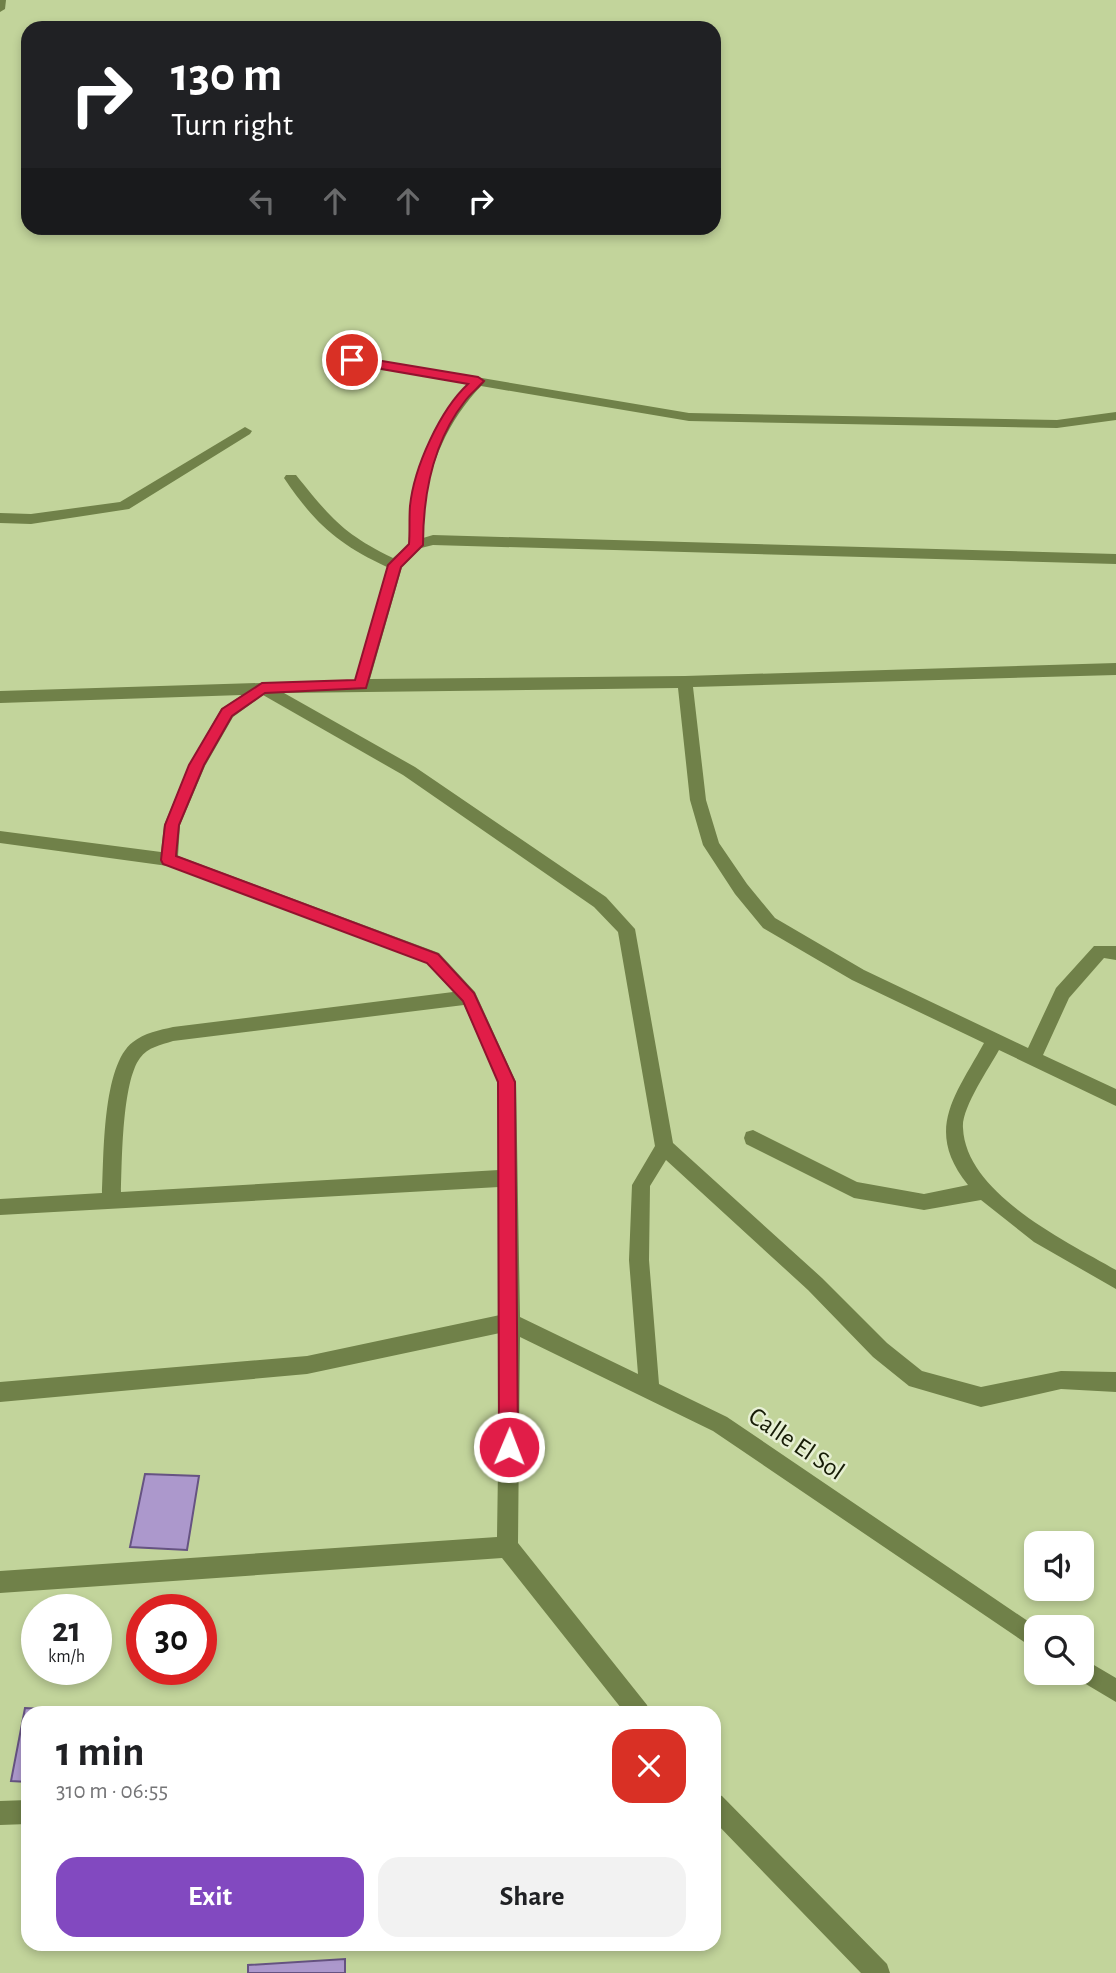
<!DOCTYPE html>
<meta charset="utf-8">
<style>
body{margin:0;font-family:"Alegreya Sans",sans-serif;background:#f2f2f2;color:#202124;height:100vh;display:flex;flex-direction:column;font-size:26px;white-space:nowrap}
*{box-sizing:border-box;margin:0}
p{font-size:23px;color:#757577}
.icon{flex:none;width:38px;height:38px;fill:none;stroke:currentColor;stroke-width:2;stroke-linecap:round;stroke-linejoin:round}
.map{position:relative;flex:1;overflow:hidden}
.sheet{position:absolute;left:21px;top:1706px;width:700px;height:245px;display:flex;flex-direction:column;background:#fff;border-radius:21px;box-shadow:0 4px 10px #0003}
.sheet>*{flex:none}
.banner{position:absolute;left:21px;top:21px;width:700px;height:214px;border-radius:21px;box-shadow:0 4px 10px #0003;background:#202124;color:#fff;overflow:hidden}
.fabs{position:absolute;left:1024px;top:1531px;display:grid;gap:14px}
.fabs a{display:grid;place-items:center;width:70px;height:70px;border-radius:14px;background:#fff;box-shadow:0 4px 10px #0003;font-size:35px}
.speed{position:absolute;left:21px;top:1594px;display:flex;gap:14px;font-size:35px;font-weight:700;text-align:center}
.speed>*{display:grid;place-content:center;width:91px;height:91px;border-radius:50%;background:#fff;box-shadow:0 4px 10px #0003;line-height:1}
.speed small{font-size:18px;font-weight:400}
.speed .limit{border:10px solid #d22;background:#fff;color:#111}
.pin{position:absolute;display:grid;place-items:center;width:60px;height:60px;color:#fff;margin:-30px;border:4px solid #fff;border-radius:50%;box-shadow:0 2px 7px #0007}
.me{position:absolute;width:77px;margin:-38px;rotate:1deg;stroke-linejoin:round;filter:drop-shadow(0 0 5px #0008)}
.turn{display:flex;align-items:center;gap:24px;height:147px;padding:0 35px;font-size:32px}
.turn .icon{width:91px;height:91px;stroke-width:2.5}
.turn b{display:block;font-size:49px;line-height:60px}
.lanes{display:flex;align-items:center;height:66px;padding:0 35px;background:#0003;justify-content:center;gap:35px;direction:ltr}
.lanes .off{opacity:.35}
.round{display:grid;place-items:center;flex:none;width:74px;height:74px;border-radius:21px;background:#f2f2f2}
.head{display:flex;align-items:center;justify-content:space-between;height:119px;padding:0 35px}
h1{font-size:42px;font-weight:600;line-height:52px}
.cta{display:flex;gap:14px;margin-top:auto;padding:14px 35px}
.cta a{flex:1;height:80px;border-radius:21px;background:#8249c0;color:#fff;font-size:28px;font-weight:600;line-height:80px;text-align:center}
.cta a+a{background:#f2f2f2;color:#202124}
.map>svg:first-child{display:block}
.building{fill:#ac98cc;stroke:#665382;stroke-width:2}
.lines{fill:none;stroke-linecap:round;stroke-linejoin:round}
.minor{fill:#708149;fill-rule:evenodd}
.route{fill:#e11d48;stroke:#92132f;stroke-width:2}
.labels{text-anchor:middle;stroke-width:5;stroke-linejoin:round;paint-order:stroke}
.street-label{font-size:26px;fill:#161c06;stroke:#e7f0d4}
</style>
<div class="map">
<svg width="1116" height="1973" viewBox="0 0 1116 1973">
<rect width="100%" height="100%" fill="#c2d49b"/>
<path class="building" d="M145 1474 199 1476 187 1550 130 1547Z
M25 1708 80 1711 79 1713H28V1782L11 1781Z
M345 1959V1973H248V1965Z"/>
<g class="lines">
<path class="minor" d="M0 0H6L5 9 0 12Z
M352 356 689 413 1057 420 1116 412V420L1057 428 689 421 481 386C442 427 422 481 423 538L433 535 1116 554V564L433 545 421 548 402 567 370 679 685 676 1116 663V675L693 687 706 800 719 843 747 884 775 918 864 970 1028 1048 1056 988 1094 946H1116V960L1104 958 1069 998 1043 1055 1116 1089V1106L999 1050C989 1068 961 1109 963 1128 966 1194 1066 1241 1116 1270V1289L1034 1242 981 1200 924 1210 854 1198 746 1144 744 1138 746 1132 753 1130 857 1182 924 1194 968 1185C924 1130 955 1096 984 1043L852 980 763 928 735 894 703 845 690 800 678 688 284 693 415 767 606 897 635 929 673 1143 822 1278 887 1343 922 1371 981 1387 1061 1371 1116 1372V1392L1061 1389 981 1407 909 1386 873 1357 808 1290 666 1160 650 1186 649 1260 659 1384 727 1417 1038 1628H1036V1650L713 1431 520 1337 518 1543 647 1705 650 1713H625L502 1558 0 1593V1571L497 1537 500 1333 307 1374 0 1402V1382L307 1356 500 1315 499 1187 0 1215V1199L102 1193C104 1157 102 1065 133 1042 144 1033 160 1030 173 1027L453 992 427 963 168 866 0 843V831L161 852 164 825 189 765 221 709 242 695 0 703V691L355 680 387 567C338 544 315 524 284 478L286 475H296C330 517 343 534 393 558L409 544C408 485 426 427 468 384L347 363 345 360ZM263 695 403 775 594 907 618 932 655 1146 632 1185 629 1260 638 1374 520 1317 516 1082 475 992 439 953 178 856 180 825 205 766 233 717ZM464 1005 498 1082 499 1170 121 1192C122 1161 122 1082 140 1058 148 1047 161 1045 173 1041Z
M245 427 252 431 250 434 129 509 31 524 0 523V513L31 514 120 502Z
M1082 1658 1116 1678V1702L1074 1677 1073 1673H1082Z
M714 1793 722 1796 887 1964 890 1973H861L714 1821Z
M28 1800V1824L0 1825V1801Z"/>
</g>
<path class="route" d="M352 356 478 377 484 381C478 388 470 394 465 401 433 442 423 495 423 545L401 567 366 688 265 693 232 716 204 765 179 825 176 856 438 954 474 993 515 1082 518 1447 515 1453 509 1456 502 1453 499 1447 498 1082 463 1001 427 963 163 864 161 860 165 825 189 765 222 709 262 683 355 680 388 565 409 544C410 531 409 518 410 506 414 467 440 410 468 384L347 363 346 360Z"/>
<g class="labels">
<g class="street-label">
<text transform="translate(797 1443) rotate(34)" y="9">Calle El Sol</text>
</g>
</g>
</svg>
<div class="fabs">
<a><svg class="icon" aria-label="sound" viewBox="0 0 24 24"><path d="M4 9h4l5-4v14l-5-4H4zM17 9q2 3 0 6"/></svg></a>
<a><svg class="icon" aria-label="search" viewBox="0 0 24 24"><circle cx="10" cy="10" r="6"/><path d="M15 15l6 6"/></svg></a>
</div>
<div class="speed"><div>21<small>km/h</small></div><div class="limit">30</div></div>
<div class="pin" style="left:352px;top:360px;background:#d93025"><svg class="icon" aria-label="arrive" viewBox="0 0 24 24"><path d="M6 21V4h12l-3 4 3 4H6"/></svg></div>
<svg class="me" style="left:509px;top:1447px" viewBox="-20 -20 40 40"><circle r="17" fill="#e11d48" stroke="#fff" stroke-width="3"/><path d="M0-11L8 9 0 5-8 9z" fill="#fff"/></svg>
<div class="banner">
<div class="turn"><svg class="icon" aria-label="right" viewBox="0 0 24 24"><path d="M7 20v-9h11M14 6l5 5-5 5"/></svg><div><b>130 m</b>Turn right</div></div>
<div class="lanes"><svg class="icon off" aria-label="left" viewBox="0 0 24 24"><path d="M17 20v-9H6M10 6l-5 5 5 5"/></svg><svg class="icon off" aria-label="ahead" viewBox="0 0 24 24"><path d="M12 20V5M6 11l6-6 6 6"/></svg><svg class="icon off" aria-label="ahead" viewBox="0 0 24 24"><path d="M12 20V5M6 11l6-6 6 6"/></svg><svg class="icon" aria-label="right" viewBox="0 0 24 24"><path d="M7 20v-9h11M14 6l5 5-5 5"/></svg></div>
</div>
<section class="sheet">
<div class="head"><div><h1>1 min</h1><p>310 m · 06:55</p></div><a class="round" style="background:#d93025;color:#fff"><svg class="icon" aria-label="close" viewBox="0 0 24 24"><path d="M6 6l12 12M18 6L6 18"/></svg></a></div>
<div class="cta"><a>Exit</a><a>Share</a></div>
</section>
</div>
